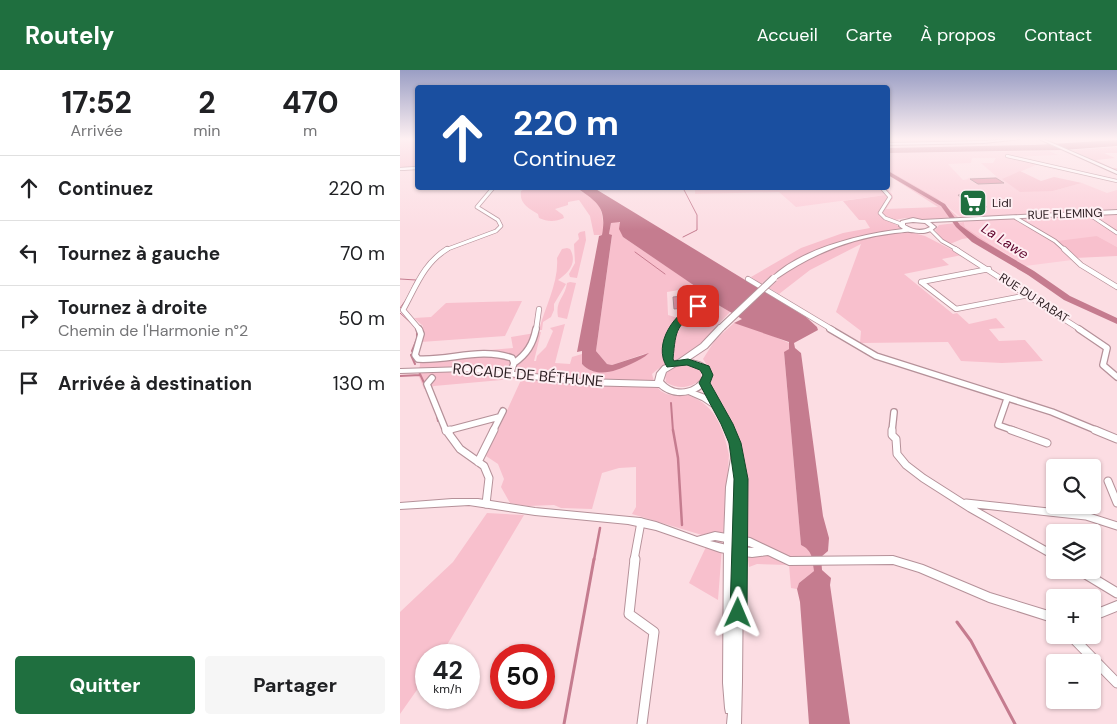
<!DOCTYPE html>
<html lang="fr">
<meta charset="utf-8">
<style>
body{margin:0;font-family:"DM Sans",sans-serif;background:#f6f6f6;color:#202124;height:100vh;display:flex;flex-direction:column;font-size:19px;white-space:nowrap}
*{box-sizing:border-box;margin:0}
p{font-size:16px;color:#757577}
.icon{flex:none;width:28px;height:28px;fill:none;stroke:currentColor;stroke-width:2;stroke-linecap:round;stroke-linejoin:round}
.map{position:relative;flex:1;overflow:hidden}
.side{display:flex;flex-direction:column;background:#fff;width:400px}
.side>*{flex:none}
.banner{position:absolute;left:15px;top:15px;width:475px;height:105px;border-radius:5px;box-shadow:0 1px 4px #0004;background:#1a4fa0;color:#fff;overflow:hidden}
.fabs{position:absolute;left:646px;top:389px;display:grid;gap:10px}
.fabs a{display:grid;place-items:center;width:55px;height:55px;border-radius:5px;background:#fff;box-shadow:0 1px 4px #0004;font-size:25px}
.speed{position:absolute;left:15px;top:574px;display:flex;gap:10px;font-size:25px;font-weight:700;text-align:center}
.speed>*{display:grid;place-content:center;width:65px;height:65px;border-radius:50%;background:#fff;box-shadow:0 1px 4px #0004;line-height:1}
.speed small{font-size:12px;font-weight:400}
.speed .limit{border:8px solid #d22;background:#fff;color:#111}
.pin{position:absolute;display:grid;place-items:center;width:42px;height:42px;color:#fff;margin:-21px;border-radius:10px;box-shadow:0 2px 8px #0006}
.me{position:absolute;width:55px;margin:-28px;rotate:1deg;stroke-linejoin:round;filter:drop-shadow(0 0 4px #0008)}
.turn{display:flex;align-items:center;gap:18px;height:105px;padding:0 15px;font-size:22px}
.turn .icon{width:65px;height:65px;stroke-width:2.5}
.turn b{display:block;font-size:35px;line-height:42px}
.eta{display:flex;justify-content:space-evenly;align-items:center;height:85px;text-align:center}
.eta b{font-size:30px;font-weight:700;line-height:35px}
.cta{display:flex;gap:10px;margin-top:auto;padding:10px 15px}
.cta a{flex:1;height:58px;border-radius:5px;background:#1f6f3f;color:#fff;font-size:20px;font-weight:700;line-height:58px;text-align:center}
.cta a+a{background:#f6f6f6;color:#202124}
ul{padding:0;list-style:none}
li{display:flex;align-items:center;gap:15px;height:65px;padding:0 15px;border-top:1px solid #e0e0e0}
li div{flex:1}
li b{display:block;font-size:19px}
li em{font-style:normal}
header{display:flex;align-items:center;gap:30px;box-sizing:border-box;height:70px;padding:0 25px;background:#1f6f3f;color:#fff}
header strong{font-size:24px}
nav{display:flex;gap:28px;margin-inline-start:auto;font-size:18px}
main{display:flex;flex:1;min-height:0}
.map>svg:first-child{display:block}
.built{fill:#fccdd8;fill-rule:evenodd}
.green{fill:#f8c0cd}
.water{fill:#c57c8f}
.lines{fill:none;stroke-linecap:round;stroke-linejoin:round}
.stream-far3{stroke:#c57c8f;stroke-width:1}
.stream-far2{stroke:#c57c8f;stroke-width:2}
.stream-far1{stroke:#c57c8f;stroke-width:2.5}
.stream{stroke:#c57c8f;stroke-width:3}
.river{fill:#c57c8f;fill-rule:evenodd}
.building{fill:#e498ab;stroke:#b28e96}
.minor-far5-casing{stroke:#b59199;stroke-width:4}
.minor-far4-casing{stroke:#b59199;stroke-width:4.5}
.minor-far3-casing{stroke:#b59199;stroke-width:6}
.minor-far2-casing{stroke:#b59199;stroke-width:8}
.minor-far1-casing{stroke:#b59199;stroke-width:9}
.minor-casing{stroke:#b59199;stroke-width:11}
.tertiary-casing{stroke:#b59199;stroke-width:2}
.secondary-casing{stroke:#b59199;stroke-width:2}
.primary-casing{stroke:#b59199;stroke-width:2}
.minor-far5{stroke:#fff;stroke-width:2.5}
.minor-far4{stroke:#fff;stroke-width:3}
.minor-far3{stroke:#fff;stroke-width:4.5}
.minor-far2{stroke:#fff;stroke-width:5.5}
.minor-far1{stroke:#fff;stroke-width:7}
.minor{stroke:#fff;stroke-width:9}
.tertiary{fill:#fff;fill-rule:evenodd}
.secondary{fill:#fff;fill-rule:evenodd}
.primary{fill:#fff;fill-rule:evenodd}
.primary-bridge-casing{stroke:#b59199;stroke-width:8;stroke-linecap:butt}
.primary-bridge{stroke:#fff;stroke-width:6}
.route{fill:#1f6f3f;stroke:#144829}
.labels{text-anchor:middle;stroke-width:4;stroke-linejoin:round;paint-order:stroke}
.far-poi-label{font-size:12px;fill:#2b1d21;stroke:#feeef2;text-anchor:start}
.far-street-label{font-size:12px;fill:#2b1d21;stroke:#feeef2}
.far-water-label{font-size:14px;font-style:italic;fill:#5c0029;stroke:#feeef2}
.street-label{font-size:15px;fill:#2b1d21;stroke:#feeef2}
</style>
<header>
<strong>Routely</strong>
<nav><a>Accueil</a><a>Carte</a><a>À propos</a><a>Contact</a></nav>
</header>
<main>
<section class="side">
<div class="eta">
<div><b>17:52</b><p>Arrivée</p></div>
<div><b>2</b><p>min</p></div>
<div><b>470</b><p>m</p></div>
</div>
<ul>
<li><svg class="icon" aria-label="ahead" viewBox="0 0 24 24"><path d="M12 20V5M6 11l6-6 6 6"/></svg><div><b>Continuez</b></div><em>220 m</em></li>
<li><svg class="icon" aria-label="left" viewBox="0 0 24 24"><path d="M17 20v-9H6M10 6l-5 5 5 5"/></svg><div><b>Tournez à gauche</b></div><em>70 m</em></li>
<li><svg class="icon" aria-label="right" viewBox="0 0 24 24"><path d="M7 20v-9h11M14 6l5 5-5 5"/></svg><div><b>Tournez à droite</b><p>Chemin de l'Harmonie n°2</p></div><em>50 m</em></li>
<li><svg class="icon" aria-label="arrive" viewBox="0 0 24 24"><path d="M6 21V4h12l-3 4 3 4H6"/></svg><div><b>Arrivée à destination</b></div><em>130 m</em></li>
</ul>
<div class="cta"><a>Quitter</a><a>Partager</a></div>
</section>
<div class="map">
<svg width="717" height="654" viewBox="0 0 717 654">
<rect width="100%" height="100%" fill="#fcdde3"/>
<path class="built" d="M649 81 658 85 612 87 638 94 603 109 653 121 682 113 707 123 717 120V177L697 166 672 190 625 196 565 157 564 150 537 128 488 100V83ZM572 88H596L593 93H581L597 107 567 108 569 109 563 110 548 94 571 93Z
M295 118H479L484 121 485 125 396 137 379 122 295 124Z"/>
<path class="green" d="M0 69H17V98H0Z
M717 77V83H704L715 88 696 90 712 98H717V101L672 80Z
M488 100 537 128 558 147 528 150 506 148 489 151 510 162 525 166 562 185 542 189 549 195 504 204 553 244 557 243 569 254 596 248 605 258 589 259 599 271 625 270 643 291 602 293 561 291 548 272 460 273 461 261 436 242 461 174 410 200 379 224 369 218 378 210 369 207 361 214 351 207 401 178 443 163 470 158 465 150H459L443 131 485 125 484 121 479 118H486L492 124 493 128 486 139 538 137 488 105Z
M620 101 641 111 654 107 682 113 653 121 620 122 602 109Z
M126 118C137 118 168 115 177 118 199 126 206 143 202 165H194L190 146 179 130 168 132V135L155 139 163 145 164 148C155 152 148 152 139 148L138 144C128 138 119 133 121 121Z
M218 151 221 154 223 167 297 217 267 222 268 245 278 248 308 229 330 242C318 254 306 270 292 281 280 291 264 292 252 304 256 320 262 325 279 326 283 326 287 324 290 326 316 335 324 361 329 385L318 530 289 513 313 462 302 465 232 444 236 437V397L219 398 202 403 192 439 161 438 154 435 128 436 110 433 101 417 104 409 98 394 86 386 121 310 113 309 34 316 24 319 18 304 20 295V286L113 278 111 267 141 262 134 291H136L137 286 146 277 153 261 150 258 165 254 155 293 170 294 172 287 182 284V294C201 314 228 292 247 283L212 295 207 294 196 281 212 166 209 164 211 153Z
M564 152 565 157 646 211 640 212 569 168 562 169 550 174 543 170 535 160 539 155Z
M185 161 186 170 177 208 170 207 169 204 175 193 174 174 179 169 178 164 180 162Z
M697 166 717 177V186L675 188 657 171Z
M167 178 170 179C178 193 168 203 158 210L166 214 154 234V240L151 247 143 252 142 260H139C145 237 159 212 157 188L162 179Z
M170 212 176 213 167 249 158 247C155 230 165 228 167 213Z
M122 231 105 266 21 272 23 256 14 248 31 247 46 233Z
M334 253 357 259 389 273V279L384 283 401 475C413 481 412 489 414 501L399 513 397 519 391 518 389 495 357 494 349 497 344 464 345 404 341 379 336 360 310 318 311 301 303 289 315 270Z
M282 295 294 296 301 301V309C292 318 277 320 266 312L265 305 271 298Z
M87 443 124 445 41 585H26V607L0 644V542L53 492Z"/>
<path class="water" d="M717 70V76L663 80 488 83V78L634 75Z
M177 118H194L406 247 417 257 418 260 394 273 395 278 401 283 423 446 429 468 428 481 421 487 422 500 431 508 430 515 450 654H409L400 532 397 519 399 513 414 501C412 489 413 481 401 475L384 282 389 279V272L334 253 342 249 308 229 311 227 223 167 219 159 220 152 211 153 209 164 212 165 196 281 207 294 212 295 249 283C244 288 237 291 231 294 216 301 196 309 182 294V281L177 282 199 166 202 165C207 137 197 132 177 118Z"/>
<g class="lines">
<path class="stream-far3" d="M283 118 297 145V160L283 167
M235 182 265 204
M0 209 16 210 12 218
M0 238 8 227
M0 243 12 254"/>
<path class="stream-far2" d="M12 281 17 269V260
M11 285 15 294
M20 304 25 315
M0 306 20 305
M271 333 273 361
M37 346 38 351"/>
<path class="stream-far1" d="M273 360 278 388 282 455
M194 490 200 458"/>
<path class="stream" d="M557 552 571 571 615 654
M164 654 194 489"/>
<path class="river" d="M488 101 545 134 560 155 578 168 634 201 670 226 717 248V254L664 230 628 205 572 172 556 157 541 136 488 105Z"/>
</g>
<path class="building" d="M596 108 604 113 578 114 570 109Z
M572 124 587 137H569L558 125Z
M284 226 285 238 274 239 273 227Z"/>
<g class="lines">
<g class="minor-far5-casing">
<path id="minor-far5" d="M607 86 717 111
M0 99 18 98"/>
</g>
<g class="minor-far4-casing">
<path id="minor-far4" d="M482 118 490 127 480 143 485 148 501 154
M690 145 717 163
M616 148 655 171 665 180
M531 160 542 171 558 180
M45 180 96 161 101 156 98 150 77 137 93 118"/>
</g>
<g class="minor-far3-casing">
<path id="minor-far3" d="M555 179 681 260
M664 179 681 195 717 217
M348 209 433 260
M521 212 556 239 628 225
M521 212 589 199
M20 260 3 240C16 217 23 194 47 179
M136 260 139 239
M273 260 278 251 298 236"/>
</g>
<g class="minor-far2-casing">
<path id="minor-far2" d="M19 259 21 264 15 285 18 289C50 291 80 277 112 288L114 293 111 302
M430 259 476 286 652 342 698 361
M679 259 707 278 703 295 717 307
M114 293C127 284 133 274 136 259
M271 294C266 283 267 270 273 259
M32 308 27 314 46 361
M607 329 598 355 615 361
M46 361 99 347
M93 361 103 341
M492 361 494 342"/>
</g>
<g class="minor-far1-casing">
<path id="minor-far1" d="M46 360 60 379 84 396 89 408 86 434
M492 360V365L496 369 497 384 506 395 523 408 570 438 655 486
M611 360 647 373
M695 360 717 369
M46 361 50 360
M78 392 94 360
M708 411 717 433
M566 433 686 446 717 456
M234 490 241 452"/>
</g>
<g class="minor-casing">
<path id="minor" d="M235 489 229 544 254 562 242 654
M679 500 717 523
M670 565 717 613"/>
</g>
<g class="tertiary-casing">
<path id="tertiary" d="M52 429H78L135 438 240 448 256 452 297 467 315 462 350 468 390 487 493 486 523 495 590 523 655 543V553L589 532 519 502 493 494 389 495 368 485 352 487 335 485 320 482 256 460 228 454 135 445 69 435 0 439V433ZM315 470 349 476 354 478 335 477 310 471Z
M717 531V541L692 551V541Z"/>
</g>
<g class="secondary-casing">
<path id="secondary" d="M301 311H307L334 359 344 398 342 611 341 654H327L328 643H326L325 638 323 613 324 469 326 417 332 383 326 359 314 338 302 330 286 323 285 321 289 319 308 326 300 313Z"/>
</g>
<g class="primary-casing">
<path id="primary" d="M610 69H620L584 73 488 75V73L584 71Z
M639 69H643L717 101V104Z
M717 140V144L530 152 536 157C528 165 520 163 510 162 506 161 500 163 495 163 451 168 412 184 376 209L371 208C402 178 461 164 503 159L499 156 501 151 513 148 522 150ZM513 152 525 153 530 157C521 162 513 160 505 155V153Z
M319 255H322L326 257 307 278 289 290C300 291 308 294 312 305 303 325 276 332 259 317L182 315 66 301 0 303V299L66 297 182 309 255 311 257 303 263 296 278 290 301 274ZM285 294C294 295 301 296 304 305 296 321 275 325 263 311L266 302 276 296Z"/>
</g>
<use href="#minor-far5" class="minor-far5"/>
<use href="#minor-far4" class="minor-far4"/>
<use href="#minor-far3" class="minor-far3"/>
<use href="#minor-far2" class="minor-far2"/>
<use href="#minor-far1" class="minor-far1"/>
<use href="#minor" class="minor"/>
<use href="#tertiary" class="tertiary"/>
<use href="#secondary" class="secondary"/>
<use href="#primary" class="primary"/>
<g class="primary-bridge-casing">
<path id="primary-bridge" d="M322 257 374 208"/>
</g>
<use href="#primary-bridge" class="primary-bridge"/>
</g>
<linearGradient id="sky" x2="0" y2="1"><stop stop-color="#9a9ec4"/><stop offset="0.43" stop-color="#fef0f2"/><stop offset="1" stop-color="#fef0f2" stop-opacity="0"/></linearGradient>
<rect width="717" height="160" fill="url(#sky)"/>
<path class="route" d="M298 233 302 234V238C276 256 276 258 273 289L274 291 288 289 309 296 313 305 310 313 333 354 341 373 348 409 347 543 344 549 338 551 332 549 330 543 334 409 329 373 321 354 299 313 303 305 300 300 287 295 267 297C252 274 275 241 298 233Z"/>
<defs>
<g id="supermarket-square" transform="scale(1.4375)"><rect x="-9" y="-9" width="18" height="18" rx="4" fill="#1f6f3f" stroke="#feeef2"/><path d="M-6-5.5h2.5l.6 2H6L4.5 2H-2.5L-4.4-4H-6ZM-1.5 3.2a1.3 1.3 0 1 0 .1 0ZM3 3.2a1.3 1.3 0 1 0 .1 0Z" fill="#fff"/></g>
</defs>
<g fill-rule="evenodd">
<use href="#supermarket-square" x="573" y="133"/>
</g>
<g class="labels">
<g class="far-poi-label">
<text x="592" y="137">Lidl</text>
</g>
<g class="far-street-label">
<text transform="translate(665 144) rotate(-2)" y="4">RUE FLEMING</text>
<text transform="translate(634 228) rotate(33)" y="4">RUE DU RABAT</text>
</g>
<g class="far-water-label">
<text transform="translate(605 171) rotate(33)" y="5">La Lawe</text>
</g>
<g class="street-label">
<text transform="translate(128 305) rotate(5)" y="5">ROCADE DE BÉTHUNE</text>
</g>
</g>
</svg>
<div class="fabs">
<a><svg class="icon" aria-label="search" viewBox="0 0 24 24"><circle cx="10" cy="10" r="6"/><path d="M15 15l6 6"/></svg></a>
<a><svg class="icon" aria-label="layers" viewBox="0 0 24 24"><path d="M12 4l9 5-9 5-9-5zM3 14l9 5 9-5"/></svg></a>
<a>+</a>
<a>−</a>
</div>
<div class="speed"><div>42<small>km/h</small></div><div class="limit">50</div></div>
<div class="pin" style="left:298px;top:236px;background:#d93025"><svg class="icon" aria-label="arrive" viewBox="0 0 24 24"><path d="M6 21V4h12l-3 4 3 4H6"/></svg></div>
<svg class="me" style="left:338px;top:543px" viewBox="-20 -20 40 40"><path d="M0-17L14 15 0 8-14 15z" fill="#1f6f3f" stroke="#fff" stroke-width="4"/></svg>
<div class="banner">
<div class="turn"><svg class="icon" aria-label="ahead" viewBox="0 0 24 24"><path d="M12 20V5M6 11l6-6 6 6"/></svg><div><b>220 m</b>Continuez</div></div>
</div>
</div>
</main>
